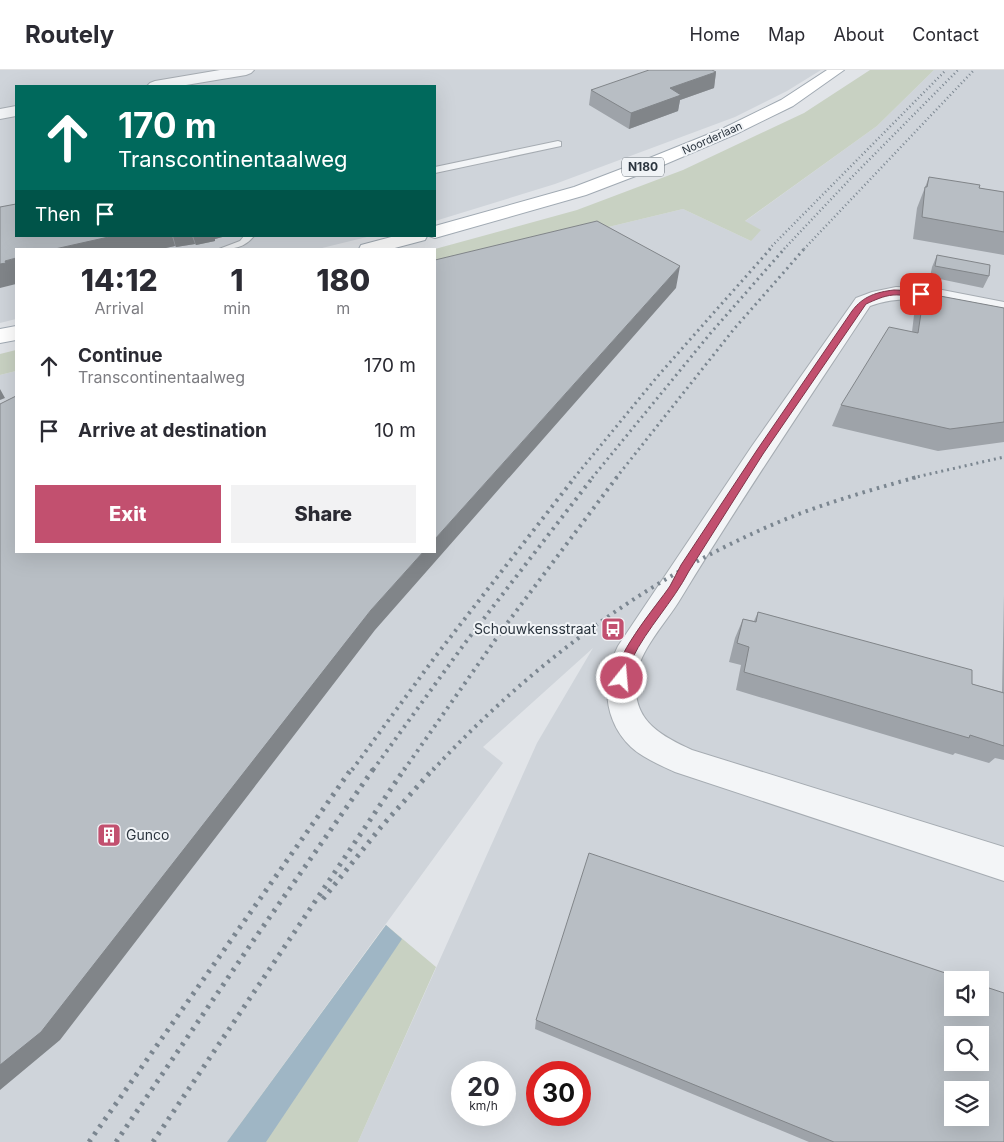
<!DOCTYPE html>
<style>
body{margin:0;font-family:Inter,sans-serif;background:#f2f2f3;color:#2b2b33;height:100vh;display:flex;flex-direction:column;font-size:19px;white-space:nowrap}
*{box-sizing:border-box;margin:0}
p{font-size:16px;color:#7c7c81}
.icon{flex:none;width:28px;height:28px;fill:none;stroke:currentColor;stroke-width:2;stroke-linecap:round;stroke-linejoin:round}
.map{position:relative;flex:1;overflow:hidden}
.side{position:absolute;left:15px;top:178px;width:421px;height:305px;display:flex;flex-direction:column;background:#fff;border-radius:0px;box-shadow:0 5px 20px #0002}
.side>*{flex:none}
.banner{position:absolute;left:15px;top:15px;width:421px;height:152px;border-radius:0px;box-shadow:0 5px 20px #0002;background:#00695c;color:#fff;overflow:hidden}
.controls{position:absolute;left:944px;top:901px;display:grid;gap:10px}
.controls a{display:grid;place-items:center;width:45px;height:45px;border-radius:0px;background:#fff;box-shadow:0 5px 20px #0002;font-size:25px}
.speed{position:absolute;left:451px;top:991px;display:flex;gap:10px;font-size:25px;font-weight:700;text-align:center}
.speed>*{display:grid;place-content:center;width:65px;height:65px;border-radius:50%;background:#fff;box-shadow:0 5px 20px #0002;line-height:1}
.speed small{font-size:12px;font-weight:400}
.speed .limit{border:8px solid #d22;background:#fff;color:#111}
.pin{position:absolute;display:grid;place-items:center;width:42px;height:42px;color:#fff;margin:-21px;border-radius:10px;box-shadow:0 2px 8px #0006}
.me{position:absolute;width:55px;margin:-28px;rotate:17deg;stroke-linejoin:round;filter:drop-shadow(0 0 4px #0008)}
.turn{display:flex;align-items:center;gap:18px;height:105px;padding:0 20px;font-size:22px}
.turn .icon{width:65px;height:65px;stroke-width:2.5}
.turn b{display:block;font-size:35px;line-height:42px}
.then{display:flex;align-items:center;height:48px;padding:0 20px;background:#0003;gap:10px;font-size:19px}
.eta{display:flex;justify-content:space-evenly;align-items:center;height:85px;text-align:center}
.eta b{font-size:30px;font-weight:800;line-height:35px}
.primary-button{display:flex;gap:10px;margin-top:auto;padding:10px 20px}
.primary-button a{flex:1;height:58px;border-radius:0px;background:#c2506f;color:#fff;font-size:20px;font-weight:800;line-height:58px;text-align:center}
.primary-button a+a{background:#f2f2f3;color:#2b2b33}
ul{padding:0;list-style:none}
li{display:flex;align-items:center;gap:15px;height:65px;padding:0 20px}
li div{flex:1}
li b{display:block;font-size:19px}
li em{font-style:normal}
header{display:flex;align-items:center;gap:30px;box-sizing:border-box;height:70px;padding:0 25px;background:#fff;border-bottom:1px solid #e1e1e2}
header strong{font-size:24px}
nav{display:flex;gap:28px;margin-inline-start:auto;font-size:18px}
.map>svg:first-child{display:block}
.built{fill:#cfd4da;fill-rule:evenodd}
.green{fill:#c8d1c2}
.water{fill:#9fb6c5}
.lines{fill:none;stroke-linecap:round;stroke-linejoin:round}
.service-casing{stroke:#a6acb2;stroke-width:2}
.minor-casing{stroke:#a6acb2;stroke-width:2}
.primary-casing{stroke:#a1aab3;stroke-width:2}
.service{fill:#f3f5f7;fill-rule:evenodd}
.minor{fill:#f3f5f7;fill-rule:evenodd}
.primary{fill:#fff;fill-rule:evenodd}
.rail-far3{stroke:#7b8690;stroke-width:2.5;stroke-dasharray:1 3;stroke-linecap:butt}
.rail-far2{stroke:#7b8690;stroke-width:3;stroke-dasharray:2 4;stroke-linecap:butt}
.rail-far1{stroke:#7b8690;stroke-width:4;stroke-dasharray:2.5 5;stroke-linecap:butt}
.rail{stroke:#7b8690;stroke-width:5;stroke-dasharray:3 6;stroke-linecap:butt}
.wall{fill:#9ea3a9}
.shaded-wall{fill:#818589}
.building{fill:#b8bec4;stroke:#818589;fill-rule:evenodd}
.route{fill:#c2506f;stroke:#7e3448}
.labels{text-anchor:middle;stroke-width:4;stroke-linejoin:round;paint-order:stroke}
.far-street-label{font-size:11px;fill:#2a343e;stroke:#f0f3f6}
.shield{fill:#f0f3f6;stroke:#656d75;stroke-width:1}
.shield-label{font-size:12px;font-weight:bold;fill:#2a343e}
.poi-label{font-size:14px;fill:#2a343e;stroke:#f0f3f6;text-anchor:end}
</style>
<header>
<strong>Routely</strong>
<nav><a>Home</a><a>Map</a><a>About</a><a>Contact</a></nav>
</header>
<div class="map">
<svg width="1004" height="1072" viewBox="0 0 1004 1072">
<rect width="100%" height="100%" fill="#e1e4e8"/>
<path class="built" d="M0 0H821L787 21 735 47 555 114 435 151V16H16V166H371L318 179H16V249L0 253Z
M934 0H1004V1072H358L537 673 593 578 483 677 503 693 227 1072H0V305L16 301V481H435V199L683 139 751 171 744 152 877 56ZM952 910H980V938H952ZM952 965H980V992H952ZM462 1002H505V1045H462ZM538 1002H580V1045H538ZM952 1020H980V1048H952Z"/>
<path class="green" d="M870 0H934L877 56 745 151 761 160 751 171 683 139 435 199V179L577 140 683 100 804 43Z
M16 280V301L0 305V284Z
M386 855 436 897 358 1072H227Z"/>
<path class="water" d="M386 855 402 869 266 1072H227Z"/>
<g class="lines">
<g class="service-casing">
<path id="service" d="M558 71 561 72V76L435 103V97Z
M244 166H254C244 178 234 179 219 179L240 171Z"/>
</g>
<g class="minor-casing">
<path id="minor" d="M220 0H254L251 3 246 5 180 16H147L150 13 155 11Z
M16 36V46L0 49V39Z
M896 217 932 218 1004 232V244C960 235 914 220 870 236 806 333 741 429 681 528 667 552 638 581 636 609 632 650 659 665 692 680L1004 777V811L675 702C660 695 643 688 631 677 603 650 601 610 618 576L752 376 856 228 872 222Z"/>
</g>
<g class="primary-casing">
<path id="primary" d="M827 0H844L793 36 736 64 654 99 586 125 442 166 435 168 429 166H435V156L574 117 642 91 724 58 781 30Z
M395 166H427L425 170 391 179H359L361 175Z
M16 256V270L0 273V259Z"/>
</g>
<use href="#service" class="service"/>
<use href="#minor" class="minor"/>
<use href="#primary" class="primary"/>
<path class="rail-far3" d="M769 179 946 0
M784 179 852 107 958 0
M804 179 974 0"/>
<path class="rail-far2" d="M574 408 657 307 771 178
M592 408 709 265 785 178
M616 408 734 259 805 178
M912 408 1004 387"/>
<path class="rail-far1" d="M352 700 435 587 575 407
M373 700 465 573 593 407
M404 700 505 556 617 407
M433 700C533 592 654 502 791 447 832 431 874 419 917 407"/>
<path class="rail" d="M323 829 381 757 434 698
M89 1072 352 698
M116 1072 253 871 374 698
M153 1072 405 698"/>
</g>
<path class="wall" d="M716 2 714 18 680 30 678 41 629 59 589 35 591 20Z
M929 107 979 118 1004 122V185L913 169 917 138Z
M16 166H226L215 169V171L196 175 195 174 176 177 175 176 161 179H16Z
M937 185 989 206 983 218 930 207 932 197Z
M924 223 1004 238V372L938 381 832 356 841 335 912 262 914 245Z
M1004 525V690L995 688 989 693 955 683 953 685 736 620 741 595 729 592 735 568 743 549 754 551 758 542 972 614 1002 622Z
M536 950 1004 1072H809L535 959Z"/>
<path class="shaded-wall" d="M716 2 714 18 680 30 678 41 629 59 631 43 670 18Z
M113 166H172L175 176 161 179H55Z
M173 166H192L195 174 176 177Z
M193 166H226L215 169V171L196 175Z
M16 188V214L0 218V194L5 191Z
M680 196 676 218 375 560 60 970 0 1020V995L371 540 424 481H435V469Z
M0 319 5 328 0 330Z"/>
<path class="building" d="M649 0H712L716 2 670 18 681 25 631 43 591 20Z
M929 107 980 115 979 118 1004 122V162L922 147 925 117H927Z
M16 134V166H113L55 179H16V188L5 191 6 193 0 194V137Z
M597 151 680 196 435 469V190Z
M937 185 990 195 989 206 935 196Z
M924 223 1004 238V352L950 359 841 335 889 257 918 263Z
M16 326V481H424L371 540 41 962 0 995V334Z
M758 542 972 600V614L1004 623V676L970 665 969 668 744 602 749 577 737 573 743 549 756 552Z
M589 783 966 910H952V938H980V915L1004 923V1072H834L536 950ZM952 965H980V992H952ZM952 1020H980V1048H952Z"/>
<path class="route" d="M894 220 921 221 925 224C917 229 903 224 893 225 883 226 875 230 866 234L763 384 689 501C673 532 647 558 632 589 629 596 629 605 626 612L622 613 617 612C608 592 658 534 670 516 674 509 677 502 681 495L757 380 852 241C863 226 877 222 894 220Z"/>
<defs>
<g id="bus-square" transform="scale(1.25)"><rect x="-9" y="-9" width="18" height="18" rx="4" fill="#c2506f" stroke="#f0f3f6"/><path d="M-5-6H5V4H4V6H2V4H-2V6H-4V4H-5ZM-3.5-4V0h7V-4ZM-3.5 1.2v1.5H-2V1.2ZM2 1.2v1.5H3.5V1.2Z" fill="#fff"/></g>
<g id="building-square" transform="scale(1.25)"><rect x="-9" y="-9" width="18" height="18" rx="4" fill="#c2506f" stroke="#f0f3f6"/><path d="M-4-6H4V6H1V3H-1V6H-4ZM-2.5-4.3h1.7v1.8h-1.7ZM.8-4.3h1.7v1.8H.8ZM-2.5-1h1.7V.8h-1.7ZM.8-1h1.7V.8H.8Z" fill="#fff"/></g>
</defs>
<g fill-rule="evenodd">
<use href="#bus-square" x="613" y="559"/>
<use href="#building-square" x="109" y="765"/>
</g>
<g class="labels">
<g class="far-street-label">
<text transform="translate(712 68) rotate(-24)" y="4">Noorderlaan</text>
</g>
<rect class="shield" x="622" y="87.5" width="42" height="19" rx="4"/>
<g class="shield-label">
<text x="643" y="101">N180</text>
</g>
<g class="poi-label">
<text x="596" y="564">Schouwkensstraat</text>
<text x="126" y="770" text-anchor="start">Gunco</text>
</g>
</g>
</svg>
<div class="controls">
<a><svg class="icon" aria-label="sound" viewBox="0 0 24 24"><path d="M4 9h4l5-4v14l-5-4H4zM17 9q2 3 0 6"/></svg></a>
<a><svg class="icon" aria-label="search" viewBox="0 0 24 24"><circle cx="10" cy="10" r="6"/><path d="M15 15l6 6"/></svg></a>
<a><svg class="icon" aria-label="layers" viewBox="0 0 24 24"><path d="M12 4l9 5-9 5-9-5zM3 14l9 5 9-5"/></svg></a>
</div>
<div class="speed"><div>20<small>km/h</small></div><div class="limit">30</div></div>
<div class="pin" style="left:921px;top:224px;background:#d93025"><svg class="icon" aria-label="arrive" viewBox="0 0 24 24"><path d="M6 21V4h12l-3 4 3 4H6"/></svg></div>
<svg class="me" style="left:622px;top:608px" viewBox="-20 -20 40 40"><circle r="17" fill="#c2506f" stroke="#fff" stroke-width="3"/><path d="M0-11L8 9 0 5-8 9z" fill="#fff"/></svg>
<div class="banner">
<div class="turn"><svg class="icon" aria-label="ahead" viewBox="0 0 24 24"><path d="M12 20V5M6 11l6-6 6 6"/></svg><div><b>170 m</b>Transcontinentaalweg</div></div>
<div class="then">Then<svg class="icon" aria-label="arrive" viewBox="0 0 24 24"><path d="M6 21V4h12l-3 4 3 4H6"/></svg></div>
</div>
<section class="side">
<div class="eta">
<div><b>14:12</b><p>Arrival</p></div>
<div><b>1</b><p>min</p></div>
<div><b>180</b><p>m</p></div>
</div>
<ul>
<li><svg class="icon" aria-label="ahead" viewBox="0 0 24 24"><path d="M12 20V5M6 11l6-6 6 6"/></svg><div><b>Continue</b><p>Transcontinentaalweg</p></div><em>170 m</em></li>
<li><svg class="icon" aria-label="arrive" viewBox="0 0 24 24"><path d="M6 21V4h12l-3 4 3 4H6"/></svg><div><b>Arrive at destination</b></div><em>10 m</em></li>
</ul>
<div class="primary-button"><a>Exit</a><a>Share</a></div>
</section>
</div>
